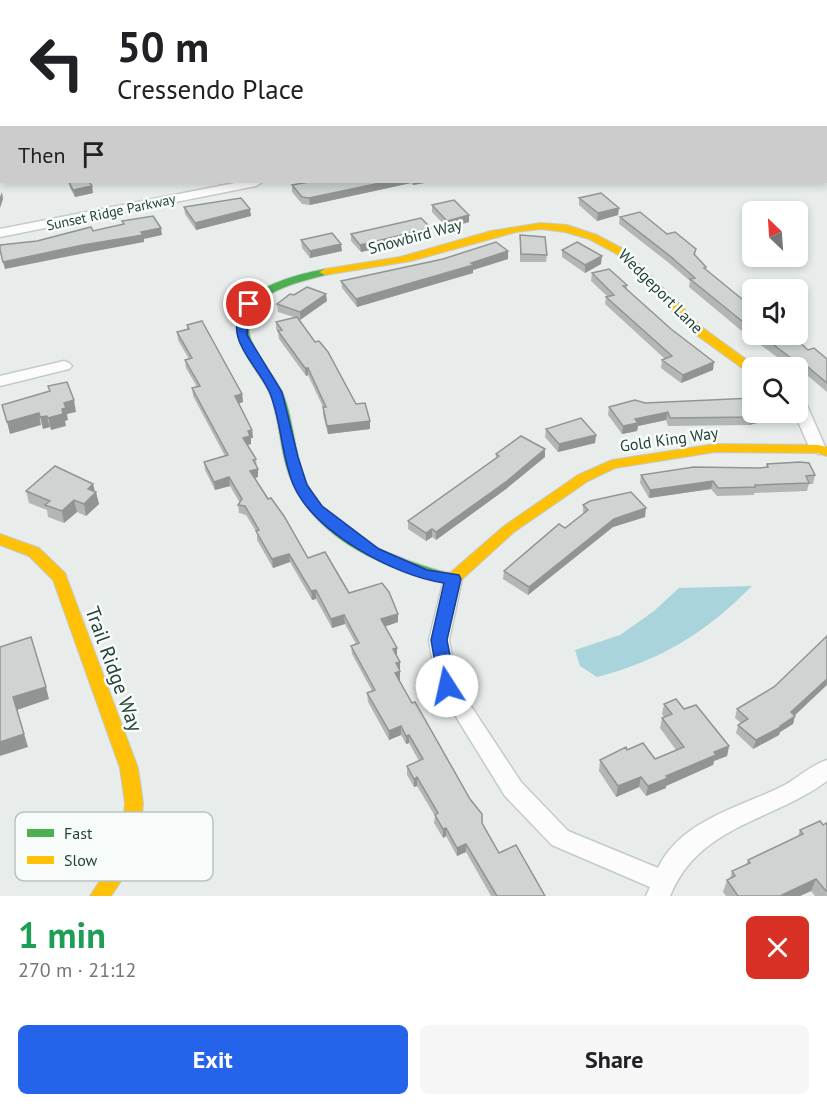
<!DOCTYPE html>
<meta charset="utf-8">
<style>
body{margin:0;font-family:"PT Sans",sans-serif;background:#f6f6f6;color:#202124;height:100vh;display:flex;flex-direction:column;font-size:22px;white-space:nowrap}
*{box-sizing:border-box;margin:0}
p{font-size:20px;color:#757577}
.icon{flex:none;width:33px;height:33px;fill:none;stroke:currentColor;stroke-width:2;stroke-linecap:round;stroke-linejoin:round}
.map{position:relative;height:896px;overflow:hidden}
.sheet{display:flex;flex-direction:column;background:#fff;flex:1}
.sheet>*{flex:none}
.hud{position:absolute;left:0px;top:0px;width:828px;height:183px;box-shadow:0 3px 9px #0003;background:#fff;color:#202124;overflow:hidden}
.needle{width:39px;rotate:335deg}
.fabs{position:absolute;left:742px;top:201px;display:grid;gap:12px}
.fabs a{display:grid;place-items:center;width:66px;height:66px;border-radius:9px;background:#fff;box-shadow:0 3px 9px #0003;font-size:30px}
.pin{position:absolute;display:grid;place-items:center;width:51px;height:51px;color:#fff;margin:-26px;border:3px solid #fff;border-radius:50%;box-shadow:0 2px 6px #0007}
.me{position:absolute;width:66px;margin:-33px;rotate:350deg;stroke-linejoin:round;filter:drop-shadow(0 0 4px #0008)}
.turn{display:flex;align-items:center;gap:21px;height:126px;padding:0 18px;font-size:27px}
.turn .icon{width:78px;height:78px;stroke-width:2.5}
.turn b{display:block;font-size:42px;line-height:51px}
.then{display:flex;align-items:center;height:57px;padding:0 18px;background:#0003;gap:12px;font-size:22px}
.round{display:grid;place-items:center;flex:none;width:63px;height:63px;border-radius:9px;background:#f6f6f6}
.headline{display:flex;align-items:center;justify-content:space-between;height:102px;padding:0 18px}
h1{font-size:36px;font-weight:700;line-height:45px;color:#1e9e55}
.primary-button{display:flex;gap:12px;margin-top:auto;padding:12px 18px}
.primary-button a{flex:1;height:69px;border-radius:9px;background:#2563eb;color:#fff;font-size:24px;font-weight:700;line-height:69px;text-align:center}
.primary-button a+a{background:#f6f6f6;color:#202124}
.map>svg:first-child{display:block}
.water{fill:#a9d4db}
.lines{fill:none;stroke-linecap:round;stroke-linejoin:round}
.street-casing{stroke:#c5cac8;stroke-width:3}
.fast-casing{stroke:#c3cbc8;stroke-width:2}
.slow-casing{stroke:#c3cbc8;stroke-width:2}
.street{fill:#fcfcfc;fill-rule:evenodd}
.fast{fill:#4caf50;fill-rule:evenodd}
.slow{fill:#ffc107;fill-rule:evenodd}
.wall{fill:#b2b6b5}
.shaded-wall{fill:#919493}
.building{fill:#cfd4d2;stroke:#919493;stroke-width:1.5}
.route{fill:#2563eb;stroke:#184099;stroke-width:1.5}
.labels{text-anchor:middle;stroke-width:5;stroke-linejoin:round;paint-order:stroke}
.far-street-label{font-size:14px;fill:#24423a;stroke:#f7fbf9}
.street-label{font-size:16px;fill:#24423a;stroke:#f7fbf9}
.near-street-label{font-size:20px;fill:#24423a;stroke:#f7fbf9}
.key{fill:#f7fbf9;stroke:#b8c4c0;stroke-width:1.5}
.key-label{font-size:16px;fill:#24423a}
</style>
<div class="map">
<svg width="827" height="896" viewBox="0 0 827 896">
<rect width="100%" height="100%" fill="#e8edeb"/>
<path class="water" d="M752 586C705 633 662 660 597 677L580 666 575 650 620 635 654 611 679 588Z"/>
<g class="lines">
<g class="street-casing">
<path id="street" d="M41 0H59L40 2Z
M774 0H784V2H774Z
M0 5H2V11H0Z
M826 39H827V45H826Z
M0 63H2V69H0Z
M240 182H262L256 186 0 237V229Z
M64 361 69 363 72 366 69 369 0 386V376Z
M798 398 806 403 826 449 824 453 818 454 810 449 794 412H798Z
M453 572 460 574 462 579 449 640 457 685 521 782 568 831 658 868C680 821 740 807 783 786 798 778 811 765 827 760V781C771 822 699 825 670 896H646L650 887 552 845 505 796 437 686 429 640 444 579 446 574Z"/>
</g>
<g class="fast-casing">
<path id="fast" d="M325 269 329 270V274C295 283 231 296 253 345 261 363 276 377 284 396 293 420 294 446 302 471 322 532 389 556 444 572L447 576 444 580 439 581C378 566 314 538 289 475 280 451 280 424 272 399 265 379 248 364 241 344 220 293 289 276 325 269Z"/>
</g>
<g class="slow-casing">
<path id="slow" d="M541 223 567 225 597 235 625 250 703 328 758 368H753V374L749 373 695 334 617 254 589 239 565 232 541 229 516 232 411 261 325 275 319 272 325 269 400 257 491 231Z
M715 444 818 445 827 447V456L817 453 715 452 615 468 588 481 514 532 458 583C450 585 442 582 434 580L431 576 434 572 439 571 450 573 504 526 578 475 612 460Z
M0 534 39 548 65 573 138 768 143 803 140 835 127 872 111 896H90L112 862 122 835 125 803 120 768 53 580 29 556 0 545Z"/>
</g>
<use href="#street" class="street"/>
<use href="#fast" class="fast"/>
<use href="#slow" class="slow"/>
</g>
<path class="wall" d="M69 182 93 193 75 197 70 188Z
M309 182H430L413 185 411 183 310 205 302 204 292 192V185Z
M579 198 618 215 597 221 579 205Z
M432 205 469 222 447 228 432 212Z
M184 207 251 216 196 230 185 214Z
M620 217 667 234 696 249 695 256 706 270 753 308V334H790L808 350 827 359V392L801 370 798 371V368H792L743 332 689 287 690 281 669 263 619 224Z
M351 234 431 236 361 252 351 241Z
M520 235 547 255 546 262H520Z
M301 240 342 251 310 258 302 248Z
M562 250 601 264 585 273 562 257Z
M508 251V259L473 270V273L357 307 342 288 341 281Z
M592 273 627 285V289L713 370 681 383 661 368 662 360 665 359 605 304 606 297H608L591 281Z
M294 295 327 301 300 320 299 319 356 404 370 429 328 434 323 415V407L308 375 306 376 279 339 278 332 276 329V322L294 317 278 312 277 304Z
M187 325 242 394 243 402 238 404 252 430 253 438H251V444L247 445 256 459 258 477 255 478 308 558 349 593 398 614V622L385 626 397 648V656L400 670V680H399L499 853 545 896H491L466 852 457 856 446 836 443 838 434 823 435 816 417 786 414 787 407 775V766L419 761 409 743 406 744 401 735 389 740 368 702 367 693 372 691 352 654 351 646 356 644 345 624 332 628 316 599 312 600 290 562 273 568 257 540V533L246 515 239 513 238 505 240 503 230 486 215 490 205 470 204 462 225 456 193 396 192 388 197 387 186 368 185 360 189 359 178 340 177 332 187 329Z
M645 403 771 412 769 420 749 425 668 426 666 420 638 426 637 431 622 434 608 415 609 407Z
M546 429 596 435 595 443 558 452 545 437Z
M496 454 545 457 506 489 436 540 432 537 426 541 408 529V521L496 458Z
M767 464 815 475 813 484H809L807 491 754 493V495L717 496 711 489 649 498 640 483 641 475 760 468 766 467Z
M93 484 99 504 86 516 77 512 64 523 48 517 47 510 29 503 26 491Z
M583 505 645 517 613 527 528 595 503 579 504 571 565 528 584 514 583 513Z
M664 704 684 709 729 746 727 756 714 761 713 765 666 786V788L646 796 639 787 616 797 599 771 600 760 627 750 655 759 676 750 660 728 662 718 664 717 662 714Z
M737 709 795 715 793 724 780 732 779 735 753 749 736 733 738 725 741 723 735 718Z
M820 821 827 896H815L811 891 800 896H726L723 892 727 880 730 879 732 871 746 865 748 860 798 836 800 830Z"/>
<path class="shaded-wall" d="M385 182H411V183L310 205 309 198Z
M413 182H430L413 185Z
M92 186 93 193 75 197 73 190Z
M2 192 3 199 0 208V197Z
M619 208 618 215 597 221 598 213Z
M250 209 251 216 196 230 195 223Z
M469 215V222L447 228V221Z
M161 228 162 235 144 239V242L85 253 5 269 3 262Z
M431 228V236L361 252 360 245Z
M341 244 342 251 310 258V251Z
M508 251V259L473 270V273L357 307 356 299Z
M602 256 601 264 585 273V265Z
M326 294 327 301 300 320V312Z
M714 362 713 370 681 383 683 375Z
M803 363 801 370 798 371 799 364Z
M305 368H308V375L306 376Z
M242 394 243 402 236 404 235 396Z
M74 400 76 412 67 414 68 420 65 421 66 426 51 430 48 418 64 403Z
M668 412 666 420 638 426 637 431 622 434 623 426 635 419Z
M771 412 769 420 749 425 751 417Z
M39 413 41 425 10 434 7 422Z
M47 416 50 427 43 429 40 417Z
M370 421V429L328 434 327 426Z
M252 430 253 438H251V444L244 446 243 438 248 431Z
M596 435 595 443 558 452 559 444Z
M545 449V457L506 489 436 540V532Z
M258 469V477L251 479 250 471Z
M229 477 230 486 215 490 214 482Z
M713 481 711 489 649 498 650 490Z
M93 484 95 493 96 492 99 504 86 516 84 504 88 489Z
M74 500 77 512 64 523 62 511Z
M646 508 645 517 613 527 528 595 529 587 614 519Z
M432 529V537L426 541V533Z
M289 554 290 562 273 568 272 559Z
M316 590V599L312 600 311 591Z
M398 614V622L381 628V619Z
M344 615 345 624 332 628 331 619Z
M397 648V656L393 649Z
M400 662V670L396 672V663Z
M400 671V680L395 681V673Z
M827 679V685L792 718 795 716 793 724 780 732 779 735 753 749 756 740 780 726 791 712Z
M46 687 49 699 17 710 28 747 0 756V742L13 697Z
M401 726V735L389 740V731Z
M409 735V743L406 744V736Z
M729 746 727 756 714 761 713 765 666 786V788L646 796 648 786 714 752Z
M417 777V786L414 787V779Z
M641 777 639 787 616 797 618 786Z
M446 828V836L443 838V829Z
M466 844V852L457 856V848Z
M816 879 811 891 800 896H781L782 895Z"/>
<path class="building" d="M398 0H407L412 2H395Z
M490 0H518L516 2H487Z
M625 0H651L653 2H627Z
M720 0H750L749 2H719Z
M803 0H827V24L826 2H803Z
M69 182H89L92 186 73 190Z
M309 182H385L309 198 302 197 292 185Z
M601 193 619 208 598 213 579 198Z
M241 198 250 209 195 223 184 207Z
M454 200 469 215 447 221 432 205Z
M640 212 667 234 675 232 696 249 694 254 706 267 704 268 753 308V330L690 279 695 278 670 256 620 217Z
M153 216 161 228 141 232 143 235 83 245 3 262 0 250V245L37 241 91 227 93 231 124 224 122 221Z
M421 218 431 228 360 245 351 234Z
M332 233 341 244 310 251 301 240Z
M520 235 545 237 547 255 521 254Z
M496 242 508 251 471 263 473 265 356 299 341 281 443 259Z
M577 242 602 256 585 265 562 250Z
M609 269 627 285 623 286 671 329 714 362 683 375 662 360 672 356 606 297 614 295 592 273Z
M307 287 326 294 300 312 277 304 290 294 294 295Z
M297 317 315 342 319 341 328 352 356 404 365 403 370 421 327 426 323 407H326L308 368H305L278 331 282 330 276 322Z
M202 321 242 394 235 396 252 430 248 431 250 436 243 438 256 459 253 460 258 469 250 471 268 499 271 498 284 516 308 558 325 552 349 593 382 583 389 592 398 614 381 619 397 648 393 649 400 662 396 663 400 671 395 673 412 703 415 702 470 799 482 814V823L499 853 516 845 545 896H497L466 844 457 848 446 828 443 829 435 815 438 813 417 777 414 779 407 766 423 759 409 735 406 736 401 726 389 731 367 693 375 690 351 646 359 643 344 615 331 619 316 590 311 591 289 554 272 559 256 531 259 530 245 506 238 505 242 499 229 477 214 482 204 462 228 455 192 388 200 386 185 360 192 358 177 332 189 329 187 325Z
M759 334H790L808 350 814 348 827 359V383L803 363 799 364Z
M67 382 74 400 64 403 66 408 62 409 63 414 48 418 47 416 40 417 39 413 7 422 2 405 50 391 48 386Z
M753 398V412H770L751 417 670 418 668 412 635 419 638 423 623 426 609 407 635 400 645 403Z
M581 418 596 435 559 444 546 429Z
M521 436 545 449 507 481 436 532 432 529 426 533 408 521 499 456 496 454Z
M800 462 809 463 815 475 806 476 809 483 755 485V487L718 488 713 481 650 490 641 475 694 467 760 468 768 467 767 464Z
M55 466 93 484 88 489 96 492 84 504 74 500 62 511 45 505 50 501 26 491Z
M631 492 646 508 614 519 529 587 504 571 559 524 565 528 588 510 583 505 590 501Z
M827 636V679L791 712 795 716 780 726 781 727 756 740 738 725 748 719 737 709 774 687Z
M31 637 46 687 13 697 24 734 0 742V647Z
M676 699 684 709 696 705 729 746 714 752 716 755 666 776 668 778 648 786 641 777 618 786 600 760 626 747 627 750 643 743 655 759 684 747 662 718 672 714 664 704Z
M820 821 823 825 826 823 827 825V891H826L816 879 782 895 783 896H738L727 880 735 876 732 871 750 863 748 860 803 834 800 830Z"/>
<path class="route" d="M249 301 255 304 249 314 247 335 282 392 298 457 307 485 322 506 379 549 427 570 459 575 461 579 447 640 456 686 453 691H441L439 686 431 640 444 583C395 576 313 532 293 484 281 454 281 418 269 391 254 359 221 339 245 302Z"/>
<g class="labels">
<g class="far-street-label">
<text transform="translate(111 212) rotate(-12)" y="5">Sunset Ridge Parkway</text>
</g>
<g class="street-label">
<text transform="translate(415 236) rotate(-15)" y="6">Snowbird Way</text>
<text transform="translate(661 291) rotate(45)" y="6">Wedgeport Lane</text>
<text transform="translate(669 439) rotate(-8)" y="6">Gold King Way</text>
</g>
<g class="near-street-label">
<text transform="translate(114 669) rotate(70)" y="7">Trail Ridge Way</text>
</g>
</g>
<rect x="15" y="812" width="198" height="69" rx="9" class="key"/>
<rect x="27" y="829" width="27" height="8" fill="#4caf50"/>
<rect x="27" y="856" width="27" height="8" fill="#ffc107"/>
<g class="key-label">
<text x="64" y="839">Fast</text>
<text x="64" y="866">Slow</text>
</g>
</svg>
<div class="fabs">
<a><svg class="needle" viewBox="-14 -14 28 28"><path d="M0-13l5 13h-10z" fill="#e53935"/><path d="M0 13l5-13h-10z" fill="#757577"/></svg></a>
<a><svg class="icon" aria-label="sound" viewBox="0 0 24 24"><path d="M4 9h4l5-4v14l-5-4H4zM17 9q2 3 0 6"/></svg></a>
<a><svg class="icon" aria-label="search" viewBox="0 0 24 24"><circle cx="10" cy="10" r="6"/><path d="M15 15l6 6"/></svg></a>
</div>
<div class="pin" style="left:249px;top:304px;background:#d93025"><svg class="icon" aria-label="arrive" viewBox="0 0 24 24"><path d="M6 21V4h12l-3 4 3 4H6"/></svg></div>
<svg class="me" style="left:447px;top:686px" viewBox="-20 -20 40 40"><circle r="19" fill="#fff"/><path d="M0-13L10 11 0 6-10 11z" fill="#2563eb"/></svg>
<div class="hud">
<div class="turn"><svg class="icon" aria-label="left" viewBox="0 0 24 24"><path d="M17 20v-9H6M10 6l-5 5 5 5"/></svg><div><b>50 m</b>Cressendo Place</div></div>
<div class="then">Then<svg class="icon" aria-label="arrive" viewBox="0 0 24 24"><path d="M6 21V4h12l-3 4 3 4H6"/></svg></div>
</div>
</div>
<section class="sheet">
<div class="headline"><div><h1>1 min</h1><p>270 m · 21:12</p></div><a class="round" style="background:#d93025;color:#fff"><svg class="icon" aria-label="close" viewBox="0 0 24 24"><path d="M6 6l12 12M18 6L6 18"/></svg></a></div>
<div class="primary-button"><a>Exit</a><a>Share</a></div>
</section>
